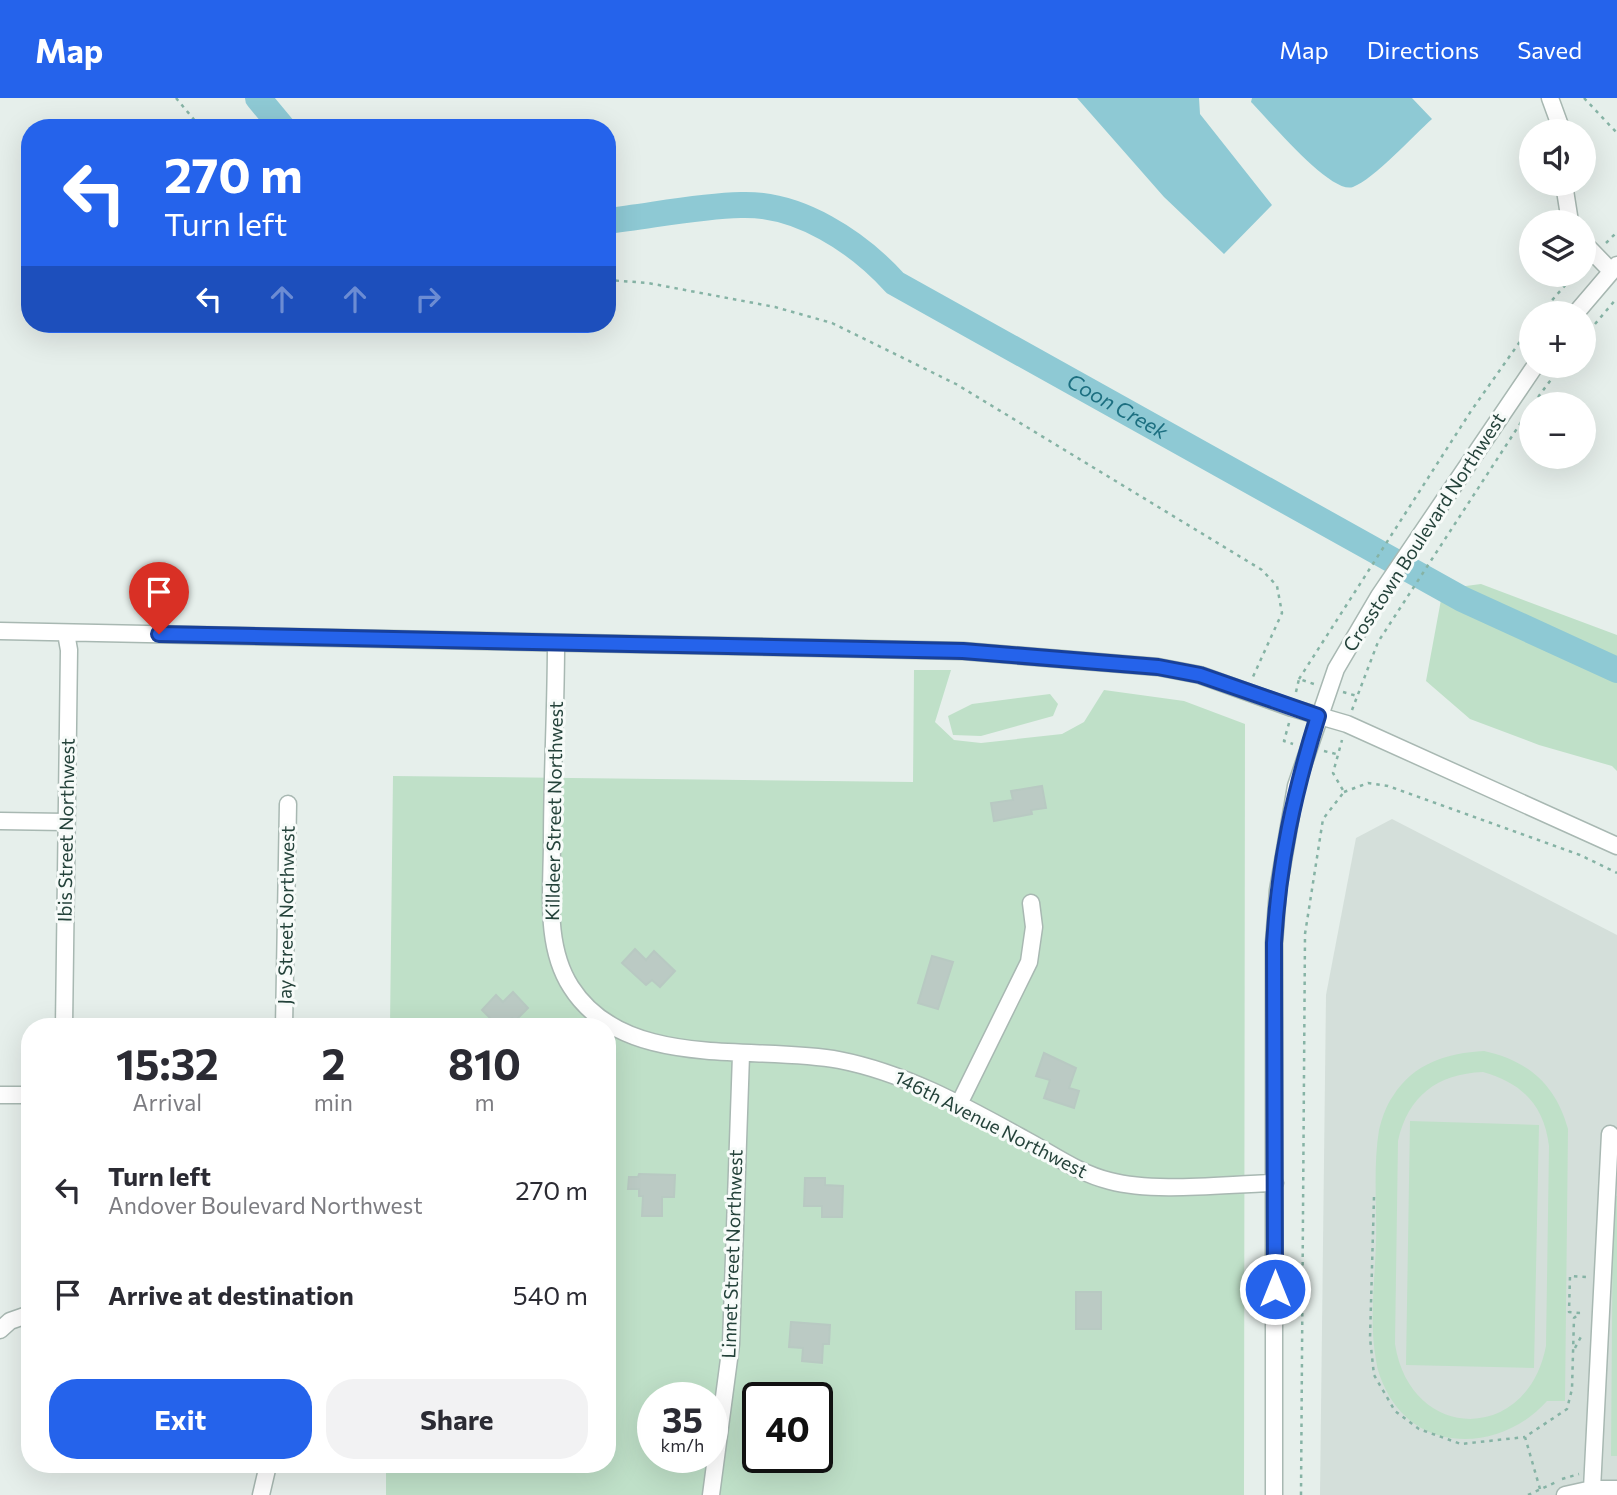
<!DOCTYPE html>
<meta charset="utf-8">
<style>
body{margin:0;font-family:Commissioner,sans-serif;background:#f2f2f3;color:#2b2b33;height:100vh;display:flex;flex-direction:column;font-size:26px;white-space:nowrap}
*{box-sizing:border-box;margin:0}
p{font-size:23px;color:#7c7c81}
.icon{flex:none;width:38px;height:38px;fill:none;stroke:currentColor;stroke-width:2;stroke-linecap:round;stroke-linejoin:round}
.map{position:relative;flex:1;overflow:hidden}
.panel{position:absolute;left:21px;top:920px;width:595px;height:455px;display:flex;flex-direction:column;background:#fff;border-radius:28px;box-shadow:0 7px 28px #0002}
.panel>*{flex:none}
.guide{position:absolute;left:21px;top:21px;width:595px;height:214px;border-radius:28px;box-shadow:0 7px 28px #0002;background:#2563eb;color:#fff;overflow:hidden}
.controls{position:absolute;left:1519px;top:21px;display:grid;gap:14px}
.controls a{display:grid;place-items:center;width:77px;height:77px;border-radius:50%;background:#fff;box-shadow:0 7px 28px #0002;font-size:35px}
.speed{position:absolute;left:637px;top:1284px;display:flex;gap:14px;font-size:35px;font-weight:700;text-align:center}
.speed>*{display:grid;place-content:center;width:91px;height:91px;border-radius:50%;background:#fff;box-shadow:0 7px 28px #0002;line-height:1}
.speed small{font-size:18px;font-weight:400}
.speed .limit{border:4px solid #111;border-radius:10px;background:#fff;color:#111}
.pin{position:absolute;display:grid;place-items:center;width:60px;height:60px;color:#fff;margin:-72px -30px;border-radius:50% 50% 50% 0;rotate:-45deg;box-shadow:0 0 7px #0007}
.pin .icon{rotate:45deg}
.me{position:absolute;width:77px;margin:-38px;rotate:0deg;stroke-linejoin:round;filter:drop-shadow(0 0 5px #0008)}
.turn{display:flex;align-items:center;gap:24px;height:147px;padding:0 28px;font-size:32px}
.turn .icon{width:91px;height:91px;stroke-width:2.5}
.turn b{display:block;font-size:49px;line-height:60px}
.lanes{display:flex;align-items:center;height:66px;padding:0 28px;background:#0003;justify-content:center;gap:35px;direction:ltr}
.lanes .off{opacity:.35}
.eta{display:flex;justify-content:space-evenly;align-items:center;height:119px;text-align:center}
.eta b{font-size:42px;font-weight:700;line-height:49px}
.primary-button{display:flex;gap:14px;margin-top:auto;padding:14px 28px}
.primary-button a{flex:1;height:80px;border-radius:28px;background:#2563eb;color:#fff;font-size:28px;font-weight:700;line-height:80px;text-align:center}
.primary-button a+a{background:#f2f2f3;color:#2b2b33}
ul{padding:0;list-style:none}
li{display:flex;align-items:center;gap:21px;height:105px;padding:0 28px}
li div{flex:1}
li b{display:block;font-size:26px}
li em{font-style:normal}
header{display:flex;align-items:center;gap:42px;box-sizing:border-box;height:98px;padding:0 35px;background:#2563eb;color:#fff}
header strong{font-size:33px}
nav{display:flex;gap:38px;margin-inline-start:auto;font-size:24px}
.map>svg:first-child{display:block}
.built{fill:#d4dfda}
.green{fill:#bfe0c8;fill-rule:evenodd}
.water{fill:#8ec9d4}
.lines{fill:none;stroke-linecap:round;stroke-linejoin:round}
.river{stroke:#8ec9d4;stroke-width:26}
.building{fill:#bbcac4;stroke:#b8c9c2;stroke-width:2}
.minor-casing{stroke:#a8b8b2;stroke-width:19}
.path{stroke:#86b3a5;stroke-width:2.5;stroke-dasharray:3.5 5;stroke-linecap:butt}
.minor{stroke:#fff;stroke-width:16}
.route-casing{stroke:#184099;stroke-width:18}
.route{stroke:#2563eb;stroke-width:12}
.labels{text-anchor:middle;stroke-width:6;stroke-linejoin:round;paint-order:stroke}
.street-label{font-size:19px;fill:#24423a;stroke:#f7fbf9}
.water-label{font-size:21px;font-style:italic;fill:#1c6f80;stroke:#f7fbf9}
</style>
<header>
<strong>Map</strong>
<nav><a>Map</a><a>Directions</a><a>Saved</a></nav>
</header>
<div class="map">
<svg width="1617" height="1397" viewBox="0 0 1617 1397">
<rect width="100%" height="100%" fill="#e6efeb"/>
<path class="built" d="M1392 721 1617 837V1397H1320L1326 897 1356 740Z"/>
<path class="green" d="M1481 486 1617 537V673L1612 668 1539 647 1470 621 1426 583 1443 491Z
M914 572H951L935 624 954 642 981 645 1062 636 1084 624 1104 592 1184 603 1245 626 1244 1397H386V1367H607V929H390L393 678 913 684ZM653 1300H712V1360H653ZM758 1300H817V1360H758Z
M1050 596 1058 606 1053 618 981 638 953 637 948 618 972 606Z
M1484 953C1529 963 1556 987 1568 1031L1565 1303H1547C1503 1353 1419 1358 1386 1292 1381 1282 1377 1272 1376 1262 1369 1224 1375 1182 1376 1144 1377 1108 1373 1068 1379 1032 1382 1020 1386 1008 1393 998 1414 965 1447 955 1484 953ZM1483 974C1522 985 1544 1007 1549 1048L1546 1248C1527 1347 1410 1344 1395 1246L1398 1043C1408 998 1437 976 1483 974Z
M1410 1023 1539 1027 1534 1270 1406 1267Z
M1613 1098H1617V1358H1611Z"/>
<path class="water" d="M1077 0H1199L1200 16 1272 107 1224 156 1164 99Z
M1252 0H1412L1432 21C1414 37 1374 81 1353 89 1331 97 1268 21 1251 4Z"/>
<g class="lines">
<g class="river">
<path d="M258 0 283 30"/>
<path id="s1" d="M607 123C651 118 697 108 741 107 799 105 858 144 895 185L1462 501 1617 572"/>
</g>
</g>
<path class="building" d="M1042 688 1046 710 1031 712 1032 716 994 723 991 705 1013 702 1011 693Z
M635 851 646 862 654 853 675 873 660 889 652 882 646 887 622 865Z
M932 858 953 864 938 911 918 905Z
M513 894 528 910 515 923 512 920 499 929 482 912 496 897 503 904Z
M1044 955 1076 970 1069 990 1079 993 1074 1010 1044 1000 1050 982 1036 978Z
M639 1076 675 1077 674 1099H662V1118H642L643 1098H639V1091H628L629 1079H638Z
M805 1080H825V1087L843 1088 842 1119H822V1108H804Z
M1076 1194H1101V1231H1076Z
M791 1224 830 1227 829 1246H823L822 1265 802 1263 803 1250 789 1249Z"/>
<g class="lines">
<g class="minor-casing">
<path id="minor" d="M1550 0 1562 33
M1564 86 1570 124
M1584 145 1611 173
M1576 215 1617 167
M0 533 963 553 1158 569 1200 577 1292 610 1347 626 1617 748
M556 545C556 611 552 677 552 744 552 791 544 847 571 889 625 974 755 946 839 962 906 975 966 1009 1026 1042 1054 1057 1078 1075 1110 1083 1155 1095 1226 1086 1275 1085
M0 723 66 724
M64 929 69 552 66 535
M284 929 288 706
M0 997H30
M959 1006 1029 864 1034 829 1031 805
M0 1232 10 1223 30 1216
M1592 1391 1610 1036
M261 1397 268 1367
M711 1397 731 1246 741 957
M1274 1397V845L1278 792 1296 688 1336 571 1379 498 1535 268
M1565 1397 1592 1391H1617"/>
</g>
<path class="path" d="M176 0 201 30
M1584 0 1617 35
M1606 145 1617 134
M607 182 648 185 775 209 832 225 956 286 1262 472 1277 488 1282 515 1252 581
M1541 215 1574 177
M1584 239 1617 200
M1533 306 1561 268
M1299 581 1471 313 1531 228
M1296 594 1299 581 1317 587
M1343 594 1357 598
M1352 612 1378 544 1531 309
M1289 625 1284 643 1293 646
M1324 653 1336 656
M1344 694 1368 685 1388 688 1580 757 1617 775
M1374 1099 1370 1240 1374 1277 1395 1313 1419 1331 1461 1346 1525 1339
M1580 1215 1569 1214 1570 1178 1587 1179
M1575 1250 1583 1235
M1562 1381 1579 1376
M1540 1391 1525 1339 1567 1311 1572 1291 1574 1220 1580 1215
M1301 1397 1305 836 1323 721 1344 694 1333 675 1342 642
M1528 1397 1556 1384"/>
<use href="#minor" class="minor"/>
</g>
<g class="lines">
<g class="route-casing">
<path id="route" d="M159 536 963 553 1158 569 1200 577 1318 618C1294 695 1279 764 1274 845L1275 1191"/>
</g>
<use href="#route" class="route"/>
</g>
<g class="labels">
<g class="street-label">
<text transform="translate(1424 434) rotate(-57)" y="7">Crosstown Boulevard Northwest</text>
<text transform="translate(554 713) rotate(-89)" y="7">Killdeer Street Northwest</text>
<text transform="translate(66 732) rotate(-89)" y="7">Ibis Street Northwest</text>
<text transform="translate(286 817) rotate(-89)" y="7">Jay Street Northwest</text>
<text transform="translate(991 1026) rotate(27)" y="7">146th Avenue Northwest</text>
<text transform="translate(732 1156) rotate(-88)" y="7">Linnet Street Northwest</text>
</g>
<g class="water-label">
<text dy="7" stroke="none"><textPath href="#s1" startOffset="567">Coon Creek</textPath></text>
</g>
</g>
</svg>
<div class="controls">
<a><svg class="icon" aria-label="sound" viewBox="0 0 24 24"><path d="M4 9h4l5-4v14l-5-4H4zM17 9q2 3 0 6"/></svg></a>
<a><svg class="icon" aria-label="layers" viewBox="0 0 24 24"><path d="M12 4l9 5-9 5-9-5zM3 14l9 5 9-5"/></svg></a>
<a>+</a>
<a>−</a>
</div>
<div class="speed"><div>35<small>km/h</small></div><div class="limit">40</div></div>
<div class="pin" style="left:159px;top:536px;background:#d93025"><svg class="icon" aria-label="arrive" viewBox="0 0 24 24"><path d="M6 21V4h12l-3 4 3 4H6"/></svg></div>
<svg class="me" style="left:1275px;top:1191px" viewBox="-20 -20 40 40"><circle r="17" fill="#2563eb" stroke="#fff" stroke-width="3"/><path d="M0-11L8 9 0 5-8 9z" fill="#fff"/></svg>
<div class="guide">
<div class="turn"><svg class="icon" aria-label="left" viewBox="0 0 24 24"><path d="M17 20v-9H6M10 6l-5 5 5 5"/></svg><div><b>270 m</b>Turn left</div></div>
<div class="lanes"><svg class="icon" aria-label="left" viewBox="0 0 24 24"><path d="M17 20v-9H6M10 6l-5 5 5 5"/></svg><svg class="icon off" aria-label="ahead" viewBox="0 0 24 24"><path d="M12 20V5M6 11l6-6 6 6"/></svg><svg class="icon off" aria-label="ahead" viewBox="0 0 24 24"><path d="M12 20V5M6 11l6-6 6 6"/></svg><svg class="icon off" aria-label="right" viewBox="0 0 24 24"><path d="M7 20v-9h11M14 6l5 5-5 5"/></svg></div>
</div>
<section class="panel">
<div class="eta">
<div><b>15:32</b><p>Arrival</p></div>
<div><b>2</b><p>min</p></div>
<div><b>810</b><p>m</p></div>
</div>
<ul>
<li><svg class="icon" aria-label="left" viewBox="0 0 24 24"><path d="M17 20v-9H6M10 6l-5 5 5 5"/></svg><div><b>Turn left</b><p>Andover Boulevard Northwest</p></div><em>270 m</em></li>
<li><svg class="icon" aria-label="arrive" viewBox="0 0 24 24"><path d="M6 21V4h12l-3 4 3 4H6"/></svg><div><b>Arrive at destination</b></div><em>540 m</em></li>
</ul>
<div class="primary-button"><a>Exit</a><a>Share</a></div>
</section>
</div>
